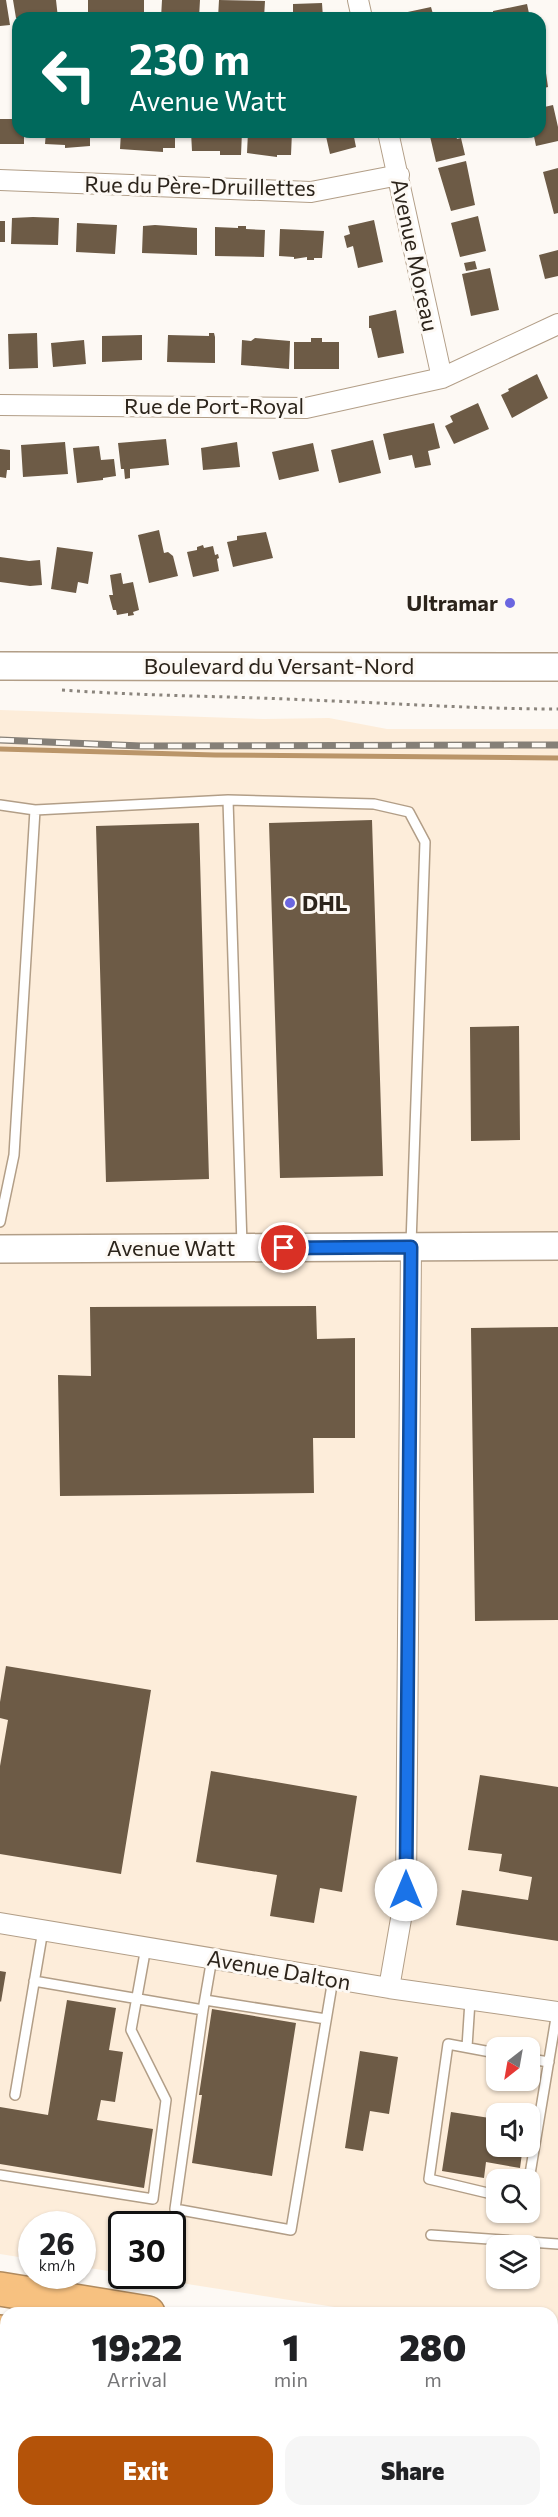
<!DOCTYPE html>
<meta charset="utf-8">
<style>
body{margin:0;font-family:Commissioner,sans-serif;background:#f6f6f6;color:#202124;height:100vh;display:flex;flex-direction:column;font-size:22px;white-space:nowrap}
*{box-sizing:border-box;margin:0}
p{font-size:20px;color:#757577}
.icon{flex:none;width:33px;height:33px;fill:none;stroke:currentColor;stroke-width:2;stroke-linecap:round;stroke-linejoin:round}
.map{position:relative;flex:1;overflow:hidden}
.sheet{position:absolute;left:0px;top:2307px;width:558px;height:210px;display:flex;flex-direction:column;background:#fff;border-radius:18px 18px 0 0;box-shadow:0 2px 4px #0004}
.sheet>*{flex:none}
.hud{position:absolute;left:12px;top:12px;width:534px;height:126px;border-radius:18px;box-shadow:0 2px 4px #0004;background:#00695c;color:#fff;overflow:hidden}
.needle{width:39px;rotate:211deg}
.buttons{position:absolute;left:486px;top:2037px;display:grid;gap:12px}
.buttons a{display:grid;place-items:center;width:54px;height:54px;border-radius:12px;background:#fff;box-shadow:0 2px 4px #0004;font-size:30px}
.speed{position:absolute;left:18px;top:2211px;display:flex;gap:12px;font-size:30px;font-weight:700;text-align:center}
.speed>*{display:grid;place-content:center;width:78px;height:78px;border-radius:50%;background:#fff;box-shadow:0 2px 4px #0004;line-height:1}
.speed small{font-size:15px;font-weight:400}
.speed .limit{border:3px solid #111;border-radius:9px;background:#fff;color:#111}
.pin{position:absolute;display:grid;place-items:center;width:51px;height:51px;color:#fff;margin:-26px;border:3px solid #fff;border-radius:50%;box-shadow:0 2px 6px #0007}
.me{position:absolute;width:66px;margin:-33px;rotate:0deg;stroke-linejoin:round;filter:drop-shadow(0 0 4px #0008)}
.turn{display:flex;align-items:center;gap:21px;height:126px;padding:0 18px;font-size:27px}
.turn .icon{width:78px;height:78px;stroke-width:2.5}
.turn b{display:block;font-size:42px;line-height:51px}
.eta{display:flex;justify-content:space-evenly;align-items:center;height:102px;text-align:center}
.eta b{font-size:36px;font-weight:800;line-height:42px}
.button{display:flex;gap:12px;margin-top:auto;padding:12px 18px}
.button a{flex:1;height:69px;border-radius:18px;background:#b45309;color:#fff;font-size:24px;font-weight:800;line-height:69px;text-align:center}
.button a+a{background:#f6f6f6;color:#202124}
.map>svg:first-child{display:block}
.built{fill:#fdedda;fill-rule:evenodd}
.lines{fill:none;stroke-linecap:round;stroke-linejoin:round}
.stream{stroke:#ba9569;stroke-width:5}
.building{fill:#6d5b46}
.lane-casing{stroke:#b29e87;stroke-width:12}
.street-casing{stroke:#b29e87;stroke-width:22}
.secondary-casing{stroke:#b29e87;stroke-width:30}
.highway-casing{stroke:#b08a5d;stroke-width:36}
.path{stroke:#8b857d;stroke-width:3;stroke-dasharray:3 4.5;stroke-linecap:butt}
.lane{stroke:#fff;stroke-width:9}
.street{stroke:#fff;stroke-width:20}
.secondary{stroke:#fff;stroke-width:27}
.highway{stroke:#f7c180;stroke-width:33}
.rail-casing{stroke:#857f77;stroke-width:7}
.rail{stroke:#fdf9f4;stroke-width:4.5;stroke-dasharray:14;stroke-linecap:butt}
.route-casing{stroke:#114b97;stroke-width:15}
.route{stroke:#1a73e8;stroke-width:10}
.poi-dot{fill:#6b66e0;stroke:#fdf9f4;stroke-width:2}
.labels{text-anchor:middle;stroke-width:6;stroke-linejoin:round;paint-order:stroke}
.street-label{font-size:22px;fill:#2c241b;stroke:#fdf9f4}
.poi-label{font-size:22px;font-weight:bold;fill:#2c241b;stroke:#fdf9f4;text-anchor:end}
</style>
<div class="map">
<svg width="558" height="2517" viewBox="0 0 558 2517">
<rect width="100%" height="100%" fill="#fdf9f4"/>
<path class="built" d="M0 710 264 719 329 718 387 729H558V2342L552 2341V2313H373L136 2276H172V2224H122L121 2273 83 2267 82 2224H32L31 2259 0 2254ZM496 2048H530V2080H496ZM496 2114H530V2146H496ZM496 2180H530V2212H496ZM496 2246H530V2278H496Z
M0 2403 6 2404V2511H552V2498L558 2499V2517H0Z"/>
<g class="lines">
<path class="stream" d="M0 749 215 755 558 758"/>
</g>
<path class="building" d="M0 0H6L10 25 0 26Z
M13 0H56L58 18H16Z
M88 0H144V18H88Z
M162 0H200L199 18H161Z
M219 0 265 1 264 18H218Z
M322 3 323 18H293V4Z
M527 4 530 18H478L493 14V11Z
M431 7 433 14 442 12 443 18H404L403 13Z
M540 53 545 66 548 87 540 89Z
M553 105 558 127V141L536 146 533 132H540V108Z
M0 119H18V132H24V144H0Z
M46 132H90V146L65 148V145L45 144Z
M121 132H175V148H163V152L120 149Z
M191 132H242L241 155H220V151H192Z
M248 132H292L291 155H277V157L247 153Z
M325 132H353L356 147 330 154Z
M429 132H455L457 139 461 138 465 155 436 162Z
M466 161 475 205 451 211 438 168Z
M558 168V213L554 214 543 172Z
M478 216 486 251 460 257 451 223Z
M33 217 59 218 58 245 11 244 12 218Z
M374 220 383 262 358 268 353 246 347 248 344 236 350 234 348 226Z
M0 221H5V242H0Z
M77 223 117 225 115 254 76 252Z
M155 225 197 228V255L142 253 143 226Z
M238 226H246V229L265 230 264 257 215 256V227L238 228Z
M280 229 324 231 322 258H314V260H307V257L294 259V257L279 256Z
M558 250V276L545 279 539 255Z
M475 261 477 269 466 271 464 263Z
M490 268 499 310 471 316 462 274Z
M396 310 404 353 378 358 371 328H369V316Z
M37 333 38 368 9 369 8 334Z
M209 333H214L215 337V363L167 362 168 335 209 336Z
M142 335V360L102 362V336Z
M255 338 290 341 289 369 241 365 242 340 251 341Z
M311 338H322V342H339V369H294V342H311Z
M84 340 86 364 53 367 51 343Z
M537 374 548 398 512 418 501 395 509 391 508 389Z
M478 403 489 429 454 444 445 426 453 422 450 416Z
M434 423 440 448 428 451 431 465 415 468 412 455 389 460 383 434Z
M166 439 169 465 130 469V478L125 479 124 469H121L118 443Z
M373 440 381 473 339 483 331 450Z
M65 442 68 474 23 477 21 445Z
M237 442 240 467 203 470 201 448Z
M313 443 319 471 279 480 272 452Z
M99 446 101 460 114 459 116 476 103 478V480L77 483 73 448Z
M0 449 10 450V470H7L6 478 0 477Z
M159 530 164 553 168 552 173 556 178 576 149 583 138 535Z
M266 532 273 558 233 567 227 542 237 540V536Z
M203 545 204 548 213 546 215 555 218 554 219 558 217 559 219 571 193 577 187 552 197 550V547Z
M57 547 93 552 88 584 78 582 76 593 51 589Z
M0 557 29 561 40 560 42 585 30 586 0 582Z
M121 573 123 584 133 582 139 610 133 612 134 615 128 616V613L117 615 116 610H113L109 595H113L110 575Z
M372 820 383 1176 280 1178 269 823Z
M199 823 209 1179 106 1182 96 826Z
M519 1026 520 1140 471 1141 470 1027Z
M316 1306 317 1339 355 1338V1438H313L314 1493 60 1496 58 1375 91 1376 90 1307Z
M558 1327V1620L475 1621 471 1328Z
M6 1666 151 1690 121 1874 0 1854V1766L8 1720 0 1718V1702Z
M211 1771 357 1796 342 1892 320 1888 314 1923 270 1916 277 1875 196 1862Z
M480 1775 558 1787V1941L456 1925 462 1890 528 1900 532 1877 499 1871 502 1854 468 1850Z
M0 1971 6 1972 1 2002 0 2001Z
M67 2000 116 2008 109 2050 123 2052 115 2102 101 2100 97 2120 153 2129 144 2188 0 2164V2107L48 2115Z
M212 2009 296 2023 272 2176 192 2163 202 2095H199Z
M360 2051 398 2057 389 2114 370 2111 363 2151 345 2148Z
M451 2112 496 2119V2146H523L520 2168 486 2162 484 2178 442 2171Z"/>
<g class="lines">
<g class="lane-casing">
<path id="lane" d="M228 800 242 1245
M0 805 35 810 228 800 374 804 409 812 425 842 411 1244
M0 1222 14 1155 35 810
M34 1981 203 2010 212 1958
M205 2000 326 2019
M203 2010 175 2209 291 2230 333 1979
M467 2047 470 2001
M496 2053 448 2044 429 2179 496 2195
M530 2059 549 2062
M15 2095 43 1930
M0 2175 153 2199 166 2100 131 2030 146 1947
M529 2180 557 2012
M431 2235 558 2244"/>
</g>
<g class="street-casing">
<path id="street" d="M358 0 362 18
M388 132 442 378
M0 180 311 192 399 175
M0 405 306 408 442 378 558 324
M0 1923 389 1988 558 2012
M389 1988 406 1890 411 1247
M0 2393 6 2394
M552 2487 558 2488"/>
</g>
<g class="secondary-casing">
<path id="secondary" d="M0 666 558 667
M0 1249 558 1246"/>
</g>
<g class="highway-casing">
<path id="highway" d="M0 2289 148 2313
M0 2332 6 2333
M552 2378 558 2379
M552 2423 558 2424"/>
</g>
<path class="path" d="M62 690C144 696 226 696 308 700 391 703 474 709 558 709"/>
<use href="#lane" class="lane"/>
<use href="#street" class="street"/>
<use href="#secondary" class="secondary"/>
<use href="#highway" class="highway"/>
<g class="rail-casing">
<path id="rail" d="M0 740 141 746 558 745"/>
</g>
<use href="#rail" class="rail"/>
</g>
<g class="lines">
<g class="route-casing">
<path id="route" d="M284 1248 411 1247 406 1890"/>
</g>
<use href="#route" class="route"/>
</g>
<g class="poi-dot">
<circle cx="510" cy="603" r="6"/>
<circle cx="290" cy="903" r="6"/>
</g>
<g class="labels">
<g class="street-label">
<text transform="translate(200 186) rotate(1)" y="8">Rue du Père-Druillettes</text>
<text transform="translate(415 255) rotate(78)" y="8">Avenue Moreau</text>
<text x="214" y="414">Rue de Port-Royal</text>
<text x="279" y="674">Boulevard du Versant-Nord</text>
<text x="171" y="1256">Avenue Watt</text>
<text transform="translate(279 1970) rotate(10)" y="8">Avenue Dalton</text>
</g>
<g class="poi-label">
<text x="498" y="611">Ultramar</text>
<text x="302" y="911" text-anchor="start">DHL</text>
</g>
</g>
</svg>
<div class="buttons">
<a><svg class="needle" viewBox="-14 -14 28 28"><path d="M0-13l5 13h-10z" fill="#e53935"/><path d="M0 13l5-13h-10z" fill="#757577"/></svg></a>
<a><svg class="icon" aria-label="sound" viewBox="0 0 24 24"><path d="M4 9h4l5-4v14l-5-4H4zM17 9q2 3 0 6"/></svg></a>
<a><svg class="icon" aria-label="search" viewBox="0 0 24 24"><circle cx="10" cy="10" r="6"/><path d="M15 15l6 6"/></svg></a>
<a><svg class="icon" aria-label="layers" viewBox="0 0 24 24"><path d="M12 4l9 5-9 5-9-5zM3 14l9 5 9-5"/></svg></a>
</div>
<div class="speed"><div>26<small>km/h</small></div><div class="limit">30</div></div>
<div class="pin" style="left:284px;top:1248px;background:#d93025"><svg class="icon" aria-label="arrive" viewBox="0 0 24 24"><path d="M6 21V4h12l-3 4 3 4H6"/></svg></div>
<svg class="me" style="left:406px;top:1890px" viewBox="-20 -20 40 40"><circle r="19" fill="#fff"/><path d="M0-13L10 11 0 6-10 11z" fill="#1a73e8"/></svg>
<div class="hud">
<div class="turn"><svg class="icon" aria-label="left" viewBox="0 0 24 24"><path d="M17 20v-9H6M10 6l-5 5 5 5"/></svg><div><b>230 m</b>Avenue Watt</div></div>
</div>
<section class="sheet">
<div class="eta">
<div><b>19:22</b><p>Arrival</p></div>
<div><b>1</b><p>min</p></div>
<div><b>280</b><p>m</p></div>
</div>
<div class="button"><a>Exit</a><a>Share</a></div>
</section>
</div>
